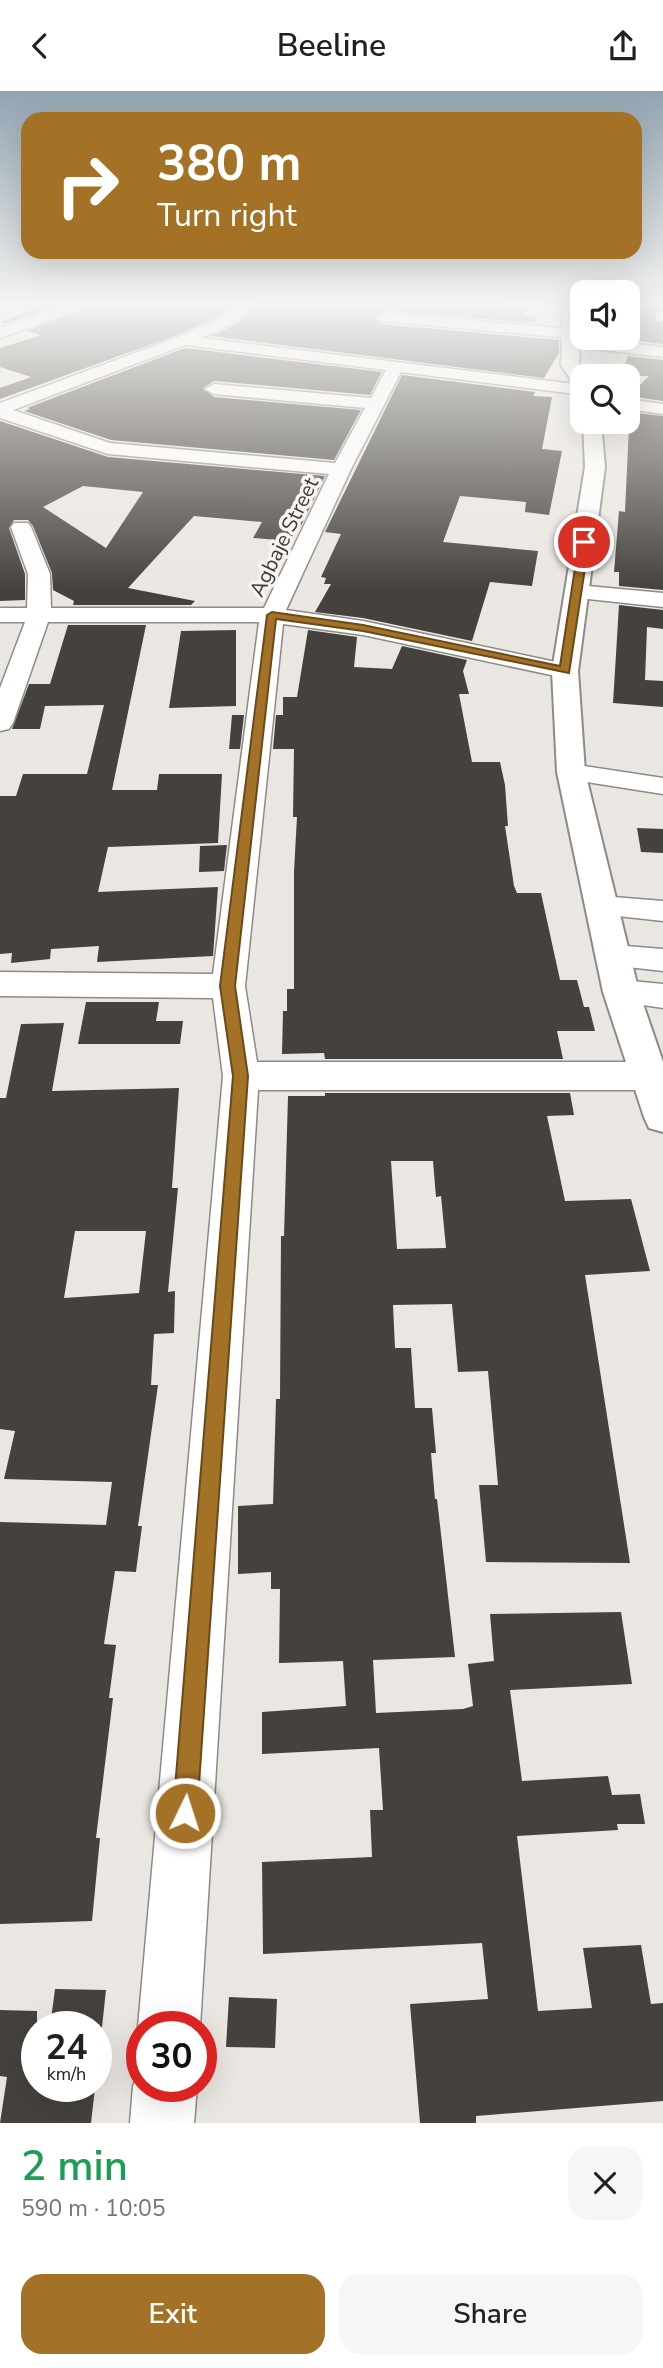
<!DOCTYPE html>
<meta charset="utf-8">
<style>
body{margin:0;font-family:"Nunito Sans",sans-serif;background:#f6f6f6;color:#202124;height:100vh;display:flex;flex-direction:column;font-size:26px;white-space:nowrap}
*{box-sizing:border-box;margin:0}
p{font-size:23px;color:#757577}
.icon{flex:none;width:38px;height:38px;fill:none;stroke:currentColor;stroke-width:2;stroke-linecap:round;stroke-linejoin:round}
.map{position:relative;height:2032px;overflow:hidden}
.side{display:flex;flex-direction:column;background:#fff;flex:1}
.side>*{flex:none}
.banner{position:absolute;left:21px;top:21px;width:621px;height:147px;border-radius:21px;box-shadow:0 7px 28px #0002;background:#a37227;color:#fff;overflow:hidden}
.controls{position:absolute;left:570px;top:189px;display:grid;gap:14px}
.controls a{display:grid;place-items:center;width:70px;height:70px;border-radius:14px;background:#fff;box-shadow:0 7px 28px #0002;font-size:35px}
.speed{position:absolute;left:21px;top:1920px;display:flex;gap:14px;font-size:35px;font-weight:700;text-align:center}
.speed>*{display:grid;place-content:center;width:91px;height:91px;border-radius:50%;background:#fff;box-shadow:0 7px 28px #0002;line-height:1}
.speed small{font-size:18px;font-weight:400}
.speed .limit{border:10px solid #d22;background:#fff;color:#111}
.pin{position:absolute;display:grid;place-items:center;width:60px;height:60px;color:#fff;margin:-30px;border:4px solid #fff;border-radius:50%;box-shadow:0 2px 7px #0007}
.me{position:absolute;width:77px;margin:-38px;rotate:4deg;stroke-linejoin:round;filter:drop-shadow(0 0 5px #0008)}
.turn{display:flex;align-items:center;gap:24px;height:147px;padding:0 21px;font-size:32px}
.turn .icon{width:91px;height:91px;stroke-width:2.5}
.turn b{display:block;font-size:49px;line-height:60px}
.round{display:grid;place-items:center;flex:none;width:74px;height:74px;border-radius:21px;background:#f6f6f6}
.head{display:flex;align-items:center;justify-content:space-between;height:119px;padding:0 21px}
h1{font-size:42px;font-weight:600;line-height:52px;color:#1e9e55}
.primary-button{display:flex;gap:14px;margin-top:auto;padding:14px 21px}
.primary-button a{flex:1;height:80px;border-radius:21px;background:#a37227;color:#fff;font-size:28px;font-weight:600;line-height:80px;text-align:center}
.primary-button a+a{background:#f6f6f6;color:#202124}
header{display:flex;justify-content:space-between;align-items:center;height:91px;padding:0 21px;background:#fff;font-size:32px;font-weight:600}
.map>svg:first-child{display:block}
.building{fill:#45423e;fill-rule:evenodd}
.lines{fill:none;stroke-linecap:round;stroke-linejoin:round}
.minor-casing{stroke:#8e8a86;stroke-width:3}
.major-casing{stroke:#8e8a86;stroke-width:4}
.minor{fill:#fff;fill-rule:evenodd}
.major{fill:#fff;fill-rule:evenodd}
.route{fill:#a37227;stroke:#6a4a19;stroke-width:2}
.labels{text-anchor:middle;stroke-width:7;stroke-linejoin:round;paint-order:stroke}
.far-street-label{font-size:21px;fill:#3c3b39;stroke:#f8f4ef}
</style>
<header><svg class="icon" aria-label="back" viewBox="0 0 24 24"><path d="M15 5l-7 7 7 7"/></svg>Beeline<svg class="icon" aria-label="share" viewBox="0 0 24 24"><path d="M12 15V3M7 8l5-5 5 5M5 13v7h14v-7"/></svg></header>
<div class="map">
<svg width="663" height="2032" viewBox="0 0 663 2032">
<rect width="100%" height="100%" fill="#eae7e2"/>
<path class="building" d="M47 213H62L4 233 0 231Z
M96 213H234L222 224 177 244 0 308V297L31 286 0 276V257L41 244 27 240Z
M256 213H505L529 216 522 224 538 226 534 232 386 219 375 227 381 233 559 249V262L544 287 211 245 235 234Z
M628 214 661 217 654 230 663 231V253L628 249Z
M185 257 382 281 370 304 214 290 203 297 214 306 361 319 334 369 111 349 24 320 30 318 27 317Z
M628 265 663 269V310L629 305 649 285H620Z
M402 284 535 301 533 305 552 306 542 358 562 360 549 424 525 421 526 411 460 405 443 451 538 460 532 495 490 491 472 550 363 527 315 521 331 493H324L326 487 321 486 341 443 325 441Z
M628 321 663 325V499L619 495V481H614L619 420 625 421 629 335H617V331H628Z
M0 330 108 366 325 385 299 439 296 438 290 450 253 447 262 431 194 425 128 497 195 510 191 514H73L74 510 53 499 52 482 33 435 28 429H14L9 437 25 483V509L0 510ZM83 395 143 401 106 457 43 416Z
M619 514 663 519V538L647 536 645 589 663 590V616L613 612Z
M68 534H146L112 699H157L159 683H222L218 752 108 756 98 801 218 796 213 865 97 871 99 855 51 858 50 868 11 872 12 862 0 863V705H16L23 683H87L104 614 45 615 40 638H12L29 593H50Z
M236 539V615L169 617 181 540Z
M308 539 357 546 354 576 392 578 402 555 467 569 463 580 469 603H459L472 671H500L505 694 508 735H505L514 795 517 802H541L560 889H577L584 916H589L595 940H557L563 968H325L324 962 282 963 283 920H287V898H294V780L297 726H293L294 658H273L276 624H283V606H297Z
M232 624H244L240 658H229Z
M637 737 663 738V762L641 761Z
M227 754 224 780 199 781 200 755Z
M86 911H159L156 930H183L180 953H78Z
M64 932 52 1000 179 997 172 1097H178L168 1201 175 1200 174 1242 154 1243 151 1294H158L138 1435H142L136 1481 115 1480 104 1553 116 1554 109 1607H113L96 1747H100L92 1830 0 1833V1431L106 1434 112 1391 4 1388 15 1340 0 1338V1007H6L21 933ZM75 1140H146L139 1202 64 1207Z
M325 1002H570L574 1024 547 1025 565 1110 631 1108 650 1180 585 1184 630 1472 486 1471 479 1394H498L488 1280 458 1281 452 1213 393 1214 395 1257H411L415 1317H432L436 1362H431L435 1408H437L455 1566 373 1569 376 1622 463 1618 473 1615 468 1573 494 1570 490 1523 621 1521 632 1593 510 1599 522 1690 608 1685 612 1704 640 1703 645 1733H617L618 1739 517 1745 538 1920 592 1917 583 1857 641 1854 651 1913 663 1912V2010L476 2025V2032H420L410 1913 488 1908 482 1852 263 1863 262 1771 372 1766 370 1719H383L379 1657 262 1663V1621L346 1615 343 1570 279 1572 280 1498H271V1481L238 1483V1415L273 1413 276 1308H280L281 1145H284L288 1005H325ZM391 1070H433L436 1106 441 1105 446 1157 397 1158Z
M55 1898 106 1899 102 1936H50Z
M229 1906 277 1908 275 1957 226 1956Z
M0 1919 37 1920V1996L95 1997 91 2032H0L7 1986 0 1985Z"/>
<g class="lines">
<g class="minor-casing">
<path id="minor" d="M71 213H94L0 247V237Z
M238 213H254L233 232 202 247 583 294V304L401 281 351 378 286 519 363 530 565 573 574 575 577 580 574 585 565 587 363 544 283 533 245 895 257 971H651L663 975V995L651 999H258L200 1936H142V1945L138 1936 223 985 213 907 0 905V881L213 883 259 531H48L13 632 9 638 0 640V597L25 531H0V517H27L28 483 11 436 14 432H28L31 436 50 483 51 517H264L329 383 108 363 0 327V312L178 246 223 226ZM185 254 386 279 371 307 214 293 205 298 214 303 365 317 335 372 110 352 13 319Z
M386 222 570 238 578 243 575 246 663 256V266L573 256 565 251 568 247 381 230 378 227 381 224Z
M628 308 663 313V323L628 318Z
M577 494 663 502V516L569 506 566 501 569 496Z
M571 673 663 687V703L561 687 557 681 561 675Z
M601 805 663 810V830L590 822 585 815 590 808Z
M613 854 663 858V880L601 873 597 865 601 857Z
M621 889 663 893V917L609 909 604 901 609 893Z
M142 1974V1995H197L194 2032H130L133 1995Z"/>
</g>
<g class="major-casing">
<path id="major" d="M567 213H583C574 229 581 254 579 274L586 285H583V299L577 298 561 274C564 254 558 229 567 213Z
M583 331H601L605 376 578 580 585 681 639 901 663 971V1041L649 1037 644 1026 603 901 557 681 552 580 585 376Z"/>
</g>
<use href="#minor" class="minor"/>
<use href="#major" class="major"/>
</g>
<linearGradient id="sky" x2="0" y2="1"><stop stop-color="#91a4b1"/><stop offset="0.43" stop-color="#f6f4f2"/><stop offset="1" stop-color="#f6f4f2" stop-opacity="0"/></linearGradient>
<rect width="663" height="498" fill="url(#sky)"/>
<path class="route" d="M584 448 589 451 569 582 363 540 276 528 235 895 248 985 197 1722 194 1731 185 1734 177 1731 173 1722 233 985 220 895 267 524 272 521 363 534 560 575 579 451Z"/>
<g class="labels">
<g class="far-street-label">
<text transform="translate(284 446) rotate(-64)" y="7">Agbaje Street</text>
</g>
</g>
</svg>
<div class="controls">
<a><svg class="icon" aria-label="sound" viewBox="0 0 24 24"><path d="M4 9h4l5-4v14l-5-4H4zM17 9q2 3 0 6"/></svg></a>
<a><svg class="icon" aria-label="search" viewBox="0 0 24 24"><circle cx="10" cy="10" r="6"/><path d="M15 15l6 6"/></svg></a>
</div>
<div class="speed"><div>24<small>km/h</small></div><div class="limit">30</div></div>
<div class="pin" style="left:584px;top:451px;background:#d93025"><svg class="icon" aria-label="arrive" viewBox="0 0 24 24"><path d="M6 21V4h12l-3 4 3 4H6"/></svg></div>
<svg class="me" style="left:185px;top:1722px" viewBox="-20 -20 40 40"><circle r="17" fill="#a37227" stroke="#fff" stroke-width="3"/><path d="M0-11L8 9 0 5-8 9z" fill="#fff"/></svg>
<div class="banner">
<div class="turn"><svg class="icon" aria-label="right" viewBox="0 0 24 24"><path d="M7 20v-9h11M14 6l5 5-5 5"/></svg><div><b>380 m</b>Turn right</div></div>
</div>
</div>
<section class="side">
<div class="head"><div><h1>2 min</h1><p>590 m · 10:05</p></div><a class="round"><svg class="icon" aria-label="close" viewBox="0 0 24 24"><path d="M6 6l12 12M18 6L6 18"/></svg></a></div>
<div class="primary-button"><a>Exit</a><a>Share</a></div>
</section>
